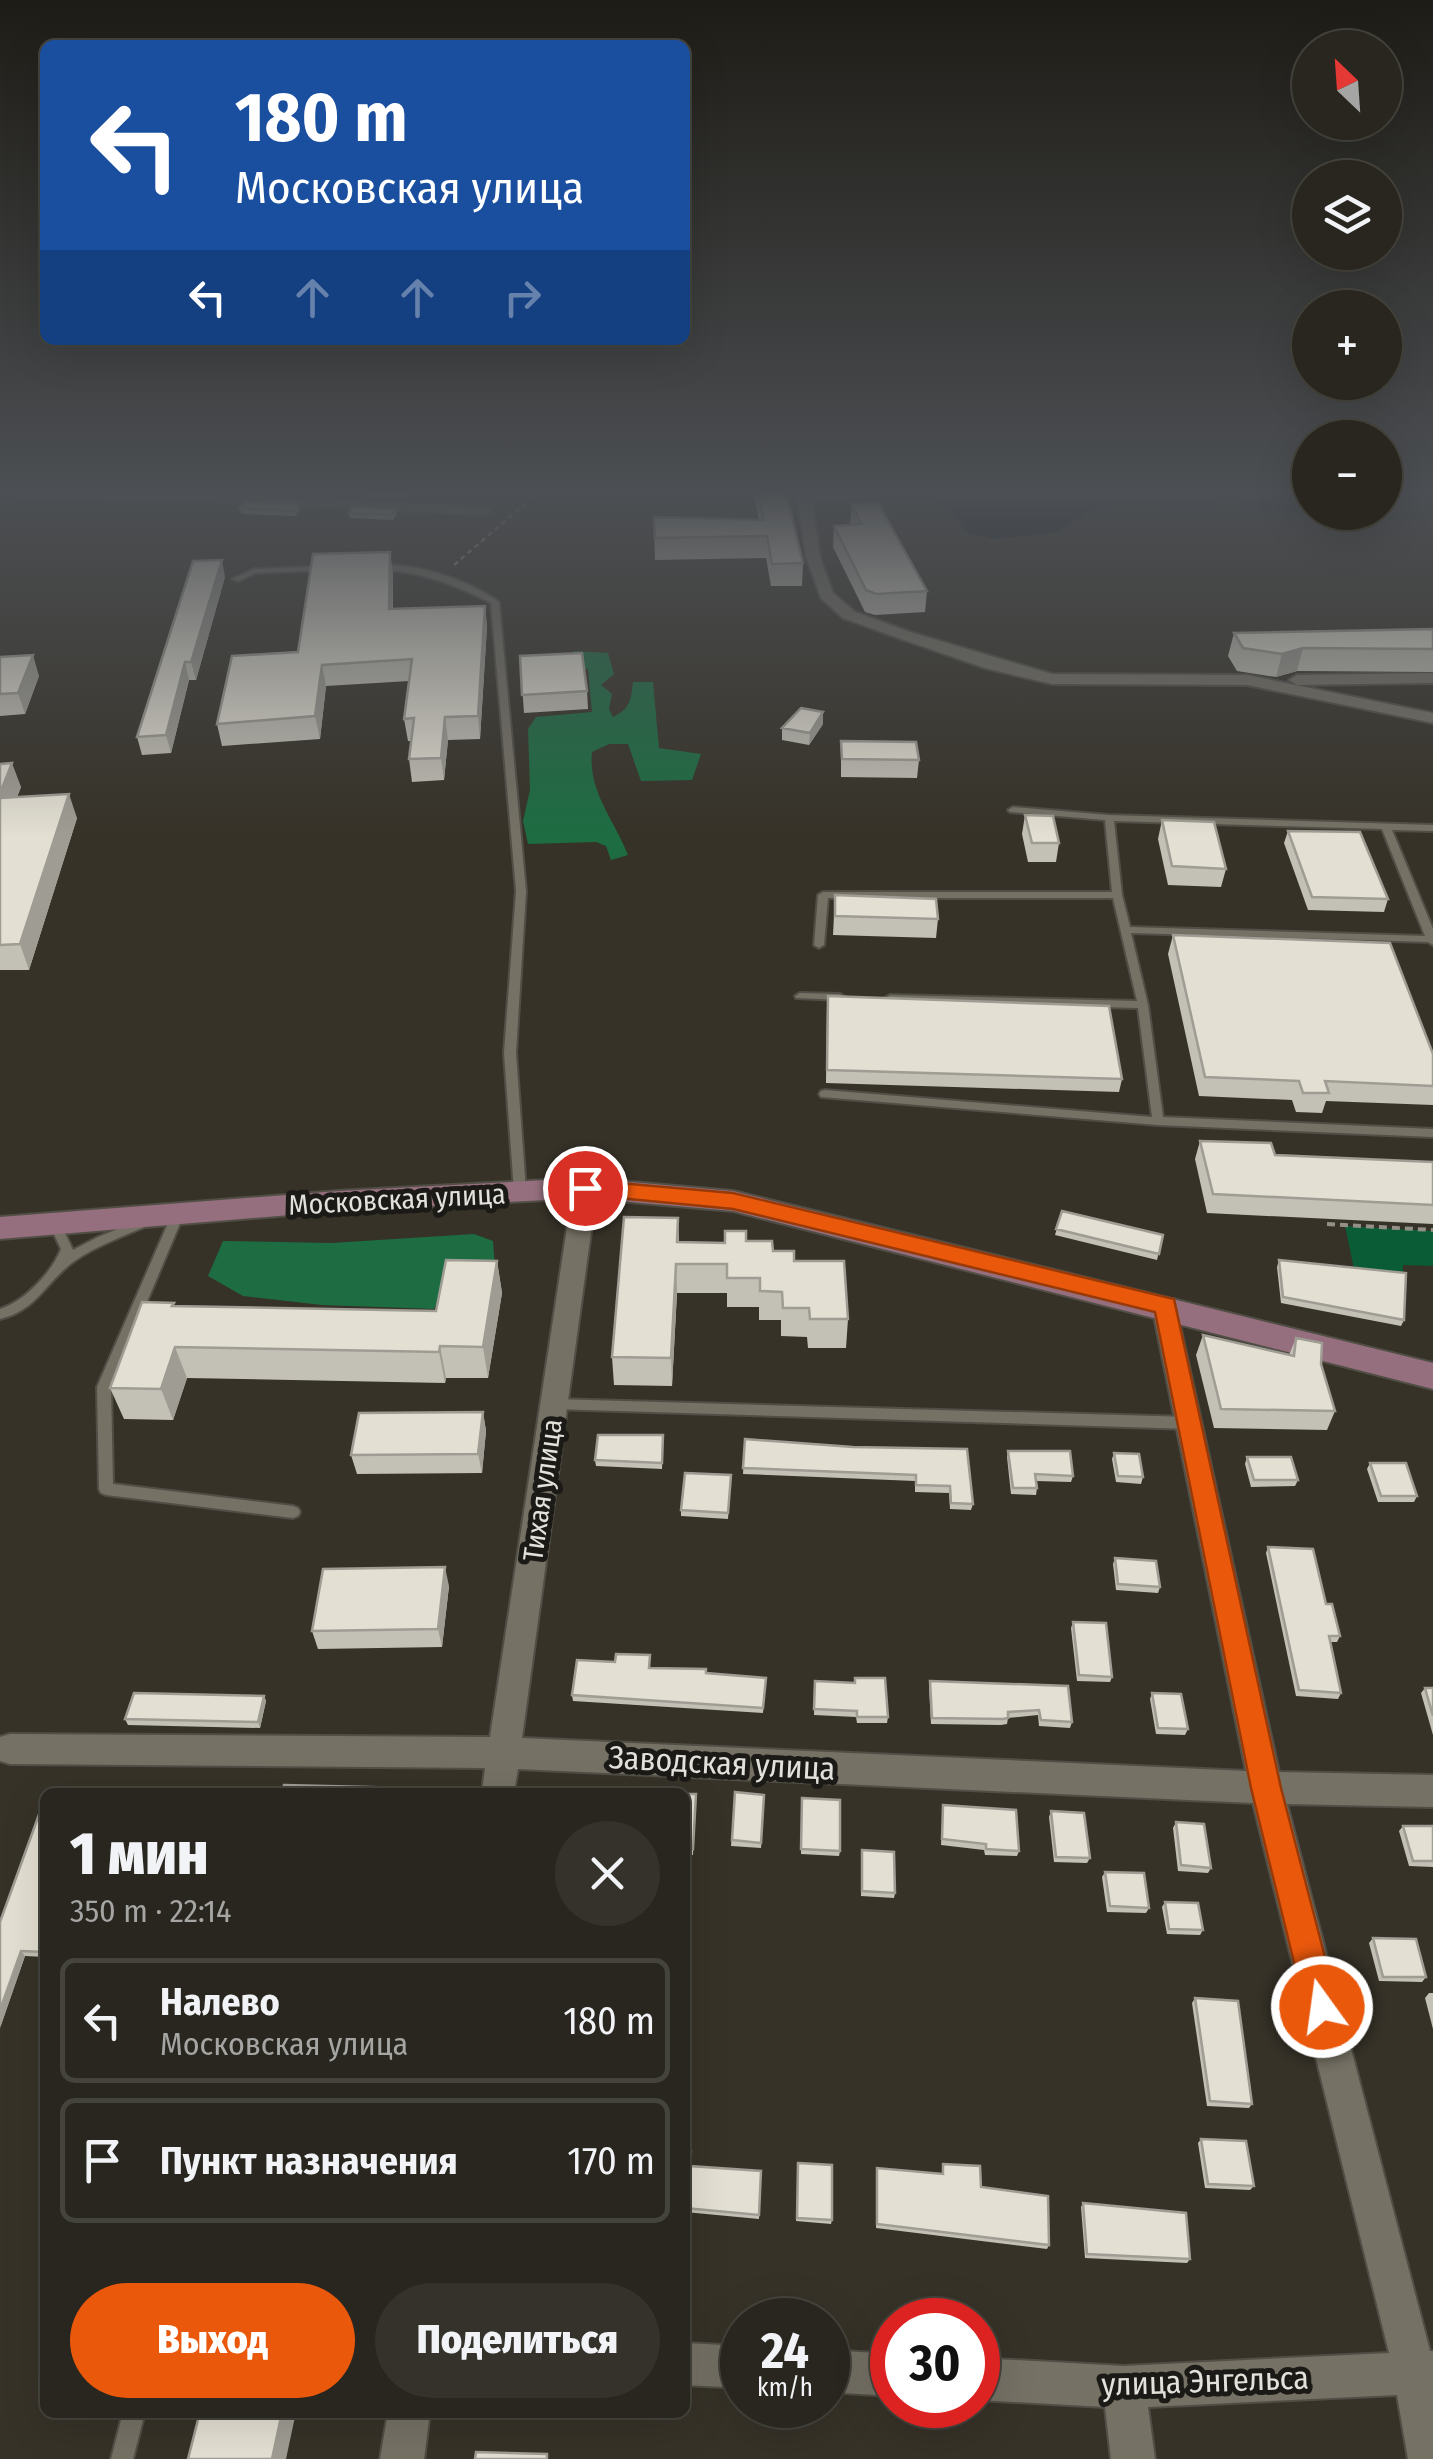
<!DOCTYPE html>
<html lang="ru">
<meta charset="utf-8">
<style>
body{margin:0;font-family:"Fira Sans Condensed",sans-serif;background:#34322b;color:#f1f3f6;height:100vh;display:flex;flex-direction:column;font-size:38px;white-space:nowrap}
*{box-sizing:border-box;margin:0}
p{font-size:32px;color:#a5a5a4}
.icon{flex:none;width:55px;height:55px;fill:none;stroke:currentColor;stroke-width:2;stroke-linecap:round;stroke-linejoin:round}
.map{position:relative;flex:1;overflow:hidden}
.sheet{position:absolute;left:40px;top:1788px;width:650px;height:630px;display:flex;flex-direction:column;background:#28261e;border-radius:15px;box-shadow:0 10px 40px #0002,0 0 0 2px #44433c}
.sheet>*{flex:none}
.banner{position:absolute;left:40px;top:40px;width:650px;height:305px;border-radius:15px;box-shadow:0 10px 40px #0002,0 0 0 2px #44433c;background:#1a4fa0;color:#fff;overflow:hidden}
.needle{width:65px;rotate:335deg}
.fabs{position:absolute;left:1292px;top:30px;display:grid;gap:20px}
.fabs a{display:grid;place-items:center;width:110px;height:110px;border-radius:50%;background:#28261e;box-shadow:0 10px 40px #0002,0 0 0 2px #44433c;font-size:50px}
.speed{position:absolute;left:720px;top:2298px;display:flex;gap:20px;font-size:50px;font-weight:700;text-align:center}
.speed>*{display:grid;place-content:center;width:130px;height:130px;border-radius:50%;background:#28261e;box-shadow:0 10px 40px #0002,0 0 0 2px #44433c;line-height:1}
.speed small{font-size:25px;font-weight:400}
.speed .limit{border:15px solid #d22;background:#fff;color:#111}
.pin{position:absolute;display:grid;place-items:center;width:85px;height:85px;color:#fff;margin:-42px;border:5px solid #fff;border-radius:50%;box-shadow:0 2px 10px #0007}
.me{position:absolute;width:110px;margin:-55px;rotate:346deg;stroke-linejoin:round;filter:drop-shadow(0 0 8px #0008)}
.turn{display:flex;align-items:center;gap:35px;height:210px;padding:0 30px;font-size:45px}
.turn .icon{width:130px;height:130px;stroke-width:2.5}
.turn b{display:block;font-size:70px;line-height:85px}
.lanes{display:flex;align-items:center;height:95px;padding:0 30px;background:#0003;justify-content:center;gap:50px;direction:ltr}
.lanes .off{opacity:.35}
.round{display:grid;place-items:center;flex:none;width:105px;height:105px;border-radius:52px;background:#34322b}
.headline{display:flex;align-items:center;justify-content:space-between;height:170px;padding:0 30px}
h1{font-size:60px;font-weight:800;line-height:75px}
.cta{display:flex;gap:20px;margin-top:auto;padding:20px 30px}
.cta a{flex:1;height:115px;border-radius:60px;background:#ea580c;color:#fff;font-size:40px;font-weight:800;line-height:115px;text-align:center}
.cta a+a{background:#34322b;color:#f1f3f6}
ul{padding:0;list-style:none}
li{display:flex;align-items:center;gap:30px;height:125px;margin:0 20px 15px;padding:0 10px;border:5px solid #44433c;border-radius:15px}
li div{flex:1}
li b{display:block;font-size:38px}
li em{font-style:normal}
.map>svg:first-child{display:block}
.green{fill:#095c35}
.forest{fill:#1d6c42}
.water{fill:#0b1b22}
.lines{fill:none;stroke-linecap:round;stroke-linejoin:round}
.lane-casing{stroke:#514e46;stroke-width:4}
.street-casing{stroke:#514e46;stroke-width:4}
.secondary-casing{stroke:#514e46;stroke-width:4}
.path-far1{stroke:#939088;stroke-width:2.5;stroke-dasharray:5 4;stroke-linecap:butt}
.path{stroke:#939088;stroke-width:4;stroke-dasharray:8 5;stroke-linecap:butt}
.lane{fill:#757165;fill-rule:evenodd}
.street{fill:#757165;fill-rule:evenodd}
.secondary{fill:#956f7d;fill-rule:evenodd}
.wall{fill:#c3c0b5}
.shaded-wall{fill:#9f9c93}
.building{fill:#e3dfd2;stroke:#9f9c93;stroke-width:2.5}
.route{fill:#ea580c;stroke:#983908;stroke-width:2.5}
.labels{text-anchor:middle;stroke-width:10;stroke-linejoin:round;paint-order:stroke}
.street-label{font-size:28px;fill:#e3e1db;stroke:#1c1a16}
.near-street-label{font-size:32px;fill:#e3e1db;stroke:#1c1a16}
</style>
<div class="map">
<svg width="1433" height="2459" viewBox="0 0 1433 2459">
<rect width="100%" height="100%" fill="#363228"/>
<path class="green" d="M1345 1226 1433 1231V1266L1403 1265V1279L1355 1274Z"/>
<path class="forest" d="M575 651 608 653 614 674 601 685 612 694 609 709 613 717C630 709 631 700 633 682H653L659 748 701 754 692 780 641 781 628 744H609L592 752C588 792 614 819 628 855L611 860 606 846 596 842 528 844 523 821 530 790 528 729 536 717 592 712 588 669 544 672Z
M474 1234 493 1241 496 1282 444 1287 434 1309 322 1305 243 1296 208 1276 223 1241 331 1243Z"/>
<path class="water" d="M927 492H1197C1208 505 1223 508 1242 504L1234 492H1310V512L1319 513V516L1245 508 1175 509 1135 505 1089 511 1058 532 995 539 966 532 950 510 936 504Z"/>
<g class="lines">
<g class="lane-casing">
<path id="lane" d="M374 565C416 563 464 578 499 602L526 891 516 1053 526 1191 520 1195 514 1191 504 1053 516 891 491 603C454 584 419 571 377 569H374Z
M327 566 331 568 330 570 255 573 239 581 232 579 254 569Z
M1013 807 1109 815 1433 825V831L1392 830 1433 929V945L1428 942 1131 933 1148 1005 1163 1117 1433 1129V1137L1158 1125 821 1097 819 1094 821 1091 825 1090 1152 1117 1138 1008 890 1001 885 998 890 995 1137 1001 1113 898H828L824 945 819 948 814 945 818 895 823 892H1112L1105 820 1010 812 1008 810ZM1114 821 1382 829 1425 936 1130 927 1122 895Z
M800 993 840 994 845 997 840 1000 796 998 795 996Z
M178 1210 184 1214 111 1387 113 1484 293 1506 298 1508 300 1512 298 1516 293 1518 106 1495 101 1493 99 1489 97 1387 172 1214Z
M147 1217 151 1218 153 1221 151 1224C125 1236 97 1245 73 1262 45 1283 37 1310 0 1319V1309C24 1302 52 1272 61 1249L49 1224 51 1221H59L73 1250 98 1237Z
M554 1399 1190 1417 1195 1419 1197 1423 1195 1427 1190 1429 554 1409 549 1408 547 1404 549 1400Z
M123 2412H145L133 2459H111Z"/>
</g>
<g class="street-casing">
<path id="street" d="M9 492H194L484 507 491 511 484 515 194 500 16 496Z
M820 492H890L883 496 812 501 820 557 833 593 855 612 913 633 1052 674 1247 675 1433 713V723L1247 685 1052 684 985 668 901 639 843 618 821 598 806 557 797 497Z
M1433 673V683L1297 685 1289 680 1297 675Z
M585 1179 597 1188 522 1738 1246 1771 1152 1306 1156 1299H1174L1279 1772 1433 1775V1807L1287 1804 1430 2351H1433V2459H1408L1397 2395 1148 2407 1155 2459H1111L1105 2407 978 2400V2358L1124 2366 1389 2353 1253 1803 518 1769 514 1792H482L485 1768 10 1764 0 1761V1737L10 1734 490 1737 573 1188Z
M685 2343 742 2346V2388L685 2385Z
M828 2350 892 2354V2396L828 2392Z
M388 2412H430L424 2459H380Z"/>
</g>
<g class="secondary-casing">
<path id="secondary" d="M585 1178 733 1191 1433 1363V1389L733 1211 585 1198 338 1211 0 1239V1217L338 1191Z"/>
</g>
<path class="path-far1" d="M454 565 539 492"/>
<path class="path" d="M1327 1224 1433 1230"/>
<use href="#lane" class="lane"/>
<use href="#street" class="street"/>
<use href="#secondary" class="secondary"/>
</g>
<path class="wall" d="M263 492H312L310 494Z
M364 492H411L406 499 365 497Z
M753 492H786L803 563 802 586H771L766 558 655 560 654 517 759 520Z
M299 504 300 509 295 516 241 514 240 508Z
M852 504 927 591 925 612 875 615 865 612 833 547 834 526 850 525Z
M396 509 397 514 393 520 350 518 349 513Z
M393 573V609L485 606 487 627 480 739 448 740 444 780 412 782 409 759 411 741H408L404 719 409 681 326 686 320 739 222 746 217 724Z
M225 577 196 680H189L171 753 142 755 137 737Z
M1433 629V672L1297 671 1276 677 1237 671 1228 656 1234 633Z
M520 656 587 691 588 709 524 713Z
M0 657 39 676 25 714 0 716Z
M823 724 809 745 782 740V728Z
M841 741 919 760 917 778 841 777Z
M0 764 21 787 17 797 77 818 29 970H0Z
M1025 815 1059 843 1056 862H1028L1022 834Z
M1162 820 1226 869 1221 887 1168 885 1158 839Z
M1288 831 1388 899 1384 912 1308 910 1284 843Z
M835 895 938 919 936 938 833 935Z
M1173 935 1433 1054V1105L1326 1101 1322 1113 1296 1112 1292 1100 1199 1096 1168 954Z
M827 1009 1122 1079 1119 1092 826 1083Z
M1200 1141 1275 1155 1433 1162V1224L1207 1213 1195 1159Z
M1062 1211 1163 1235 1157 1260 1055 1235Z
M678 1218 679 1242 725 1243 746 1241 794 1261 848 1319 846 1348H808L807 1337 781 1336V1320H759V1307H727V1293H677L672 1386 614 1385 612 1357Z
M1279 1260 1404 1320 1401 1326 1281 1303 1277 1267Z
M497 1261 502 1293 488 1378H446L445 1383 187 1378 173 1420 124 1419 110 1388 175 1306 436 1311Z
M1203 1335 1289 1355 1296 1338 1321 1364 1335 1411 1327 1430 1214 1428 1196 1355Z
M483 1412 486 1431 482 1473 357 1474 351 1455Z
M663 1435 662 1469 596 1466 595 1460Z
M745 1439 853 1447 967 1449 973 1504 971 1510 950 1509 949 1493 915 1492V1481L743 1474Z
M1008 1451 1073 1476 1071 1482 1036 1481 1037 1488 1036 1495 1011 1494 1007 1457Z
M1114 1453 1143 1477 1141 1484 1116 1482 1112 1459Z
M1247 1457 1298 1480 1295 1486 1251 1487 1245 1464Z
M1370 1463 1417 1496 1414 1502H1378L1367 1469Z
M731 1475 728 1519 681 1516V1510Z
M1268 1547 1326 1604 1340 1636 1337 1642H1330L1341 1693 1338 1699 1296 1696 1266 1553Z
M1115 1558 1160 1587 1158 1593 1116 1590 1113 1564Z
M449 1586 442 1647 318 1649 312 1631Z
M1073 1622 1112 1677 1110 1682 1077 1681 1071 1628Z
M650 1668 766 1678 763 1713 573 1701 572 1695Z
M815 1681 855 1683 888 1717 887 1723H857L856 1717 814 1715Z
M930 1681 1068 1686 1072 1722 1070 1728 1039 1726 1038 1715 1008 1718 1007 1724 1001 1725 931 1724 929 1687Z
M1425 1688H1433V1735L1421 1693Z
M1152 1693 1188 1729 1185 1735 1156 1734 1150 1699Z
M264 1696 266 1701 260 1728 128 1725 125 1719Z
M735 1792 764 1795 761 1848 731 1846Z
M685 1794H696L693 1855 685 1854Z
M45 1798V1957L25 1956 0 2028Z
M802 1798 840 1851 839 1856 801 1854Z
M943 1805 1019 1851 1017 1856 985 1855 984 1850 941 1845Z
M1051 1811 1090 1858 1087 1863 1054 1862 1049 1817Z
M1176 1822 1211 1868 1208 1873 1178 1871 1173 1828Z
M1403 1826H1433V1867L1409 1866 1399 1831Z
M862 1850 895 1893 894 1898 861 1896Z
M1105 1872 1149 1908 1146 1913 1107 1912 1102 1877Z
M1165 1902 1203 1930 1200 1935 1167 1934 1162 1907Z
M1373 1938 1426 1977 1422 1982 1379 1981 1369 1943Z
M1429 1993H1433V2029L1425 1998Z
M1195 1998 1252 2104 1249 2108 1207 2106 1192 2003Z
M1201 2139 1254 2186 1250 2190 1205 2188 1198 2143Z
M685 2150 690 2166 761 2171 759 2219 685 2212Z
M798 2163 832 2220 831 2224 796 2221Z
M943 2164 981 2187 1049 2245 1047 2249 876 2228 877 2168 942 2174Z
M1083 2203 1190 2259 1187 2263 1085 2258 1081 2207Z"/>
<path class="shaded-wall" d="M390 552 393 573 392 630 389 609Z
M222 560 225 577 196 680 191 662Z
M485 606 487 627 480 739 478 716Z
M1303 648 1297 671 1276 677 1282 654Z
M33 655 39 676 25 714 18 693Z
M185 662 189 680 171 753 166 735Z
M322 665 326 686 320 739 315 716Z
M823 712V724L809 745 810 733Z
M445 717 448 740 444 780 441 758Z
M12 763 21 787 7 822 0 803V793Z
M69 794 77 818 29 970 20 944Z
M497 1261 502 1293 488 1378 483 1347Z
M676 1264 677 1293 672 1386 671 1358Z
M440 1346 446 1378 445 1383 439 1352Z
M175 1347 187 1378 173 1420 161 1389Z
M483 1412 486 1431 482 1473 478 1454Z
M445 1567 449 1586 442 1647 438 1629Z
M264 1696 266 1701 260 1728 258 1722Z
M21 1951 25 1956 0 2028V2010Z
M282 2412H296L286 2459H272Z"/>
<path class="building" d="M366 492H407L406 494Z
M758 492H786L803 563 772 564 767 536 655 538 654 517 764 520Z
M246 501 299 504 294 511 240 508Z
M878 503 927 591 876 594 866 590 834 526 861 524 852 504Z
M353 507 396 509 392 515 349 513Z
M390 552 389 609 485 606 478 716 445 717 441 758 409 759 414 718 404 719 412 659 322 665 315 716 217 724 232 656 298 652 313 554Z
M222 560 191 662H185L166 735 137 737 193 561Z
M1433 629V649L1303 648 1282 654 1243 648 1234 633Z
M582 653 587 691 522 695 520 656Z
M33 655 18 693 0 694V657Z
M801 708 823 712 810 733 782 728Z
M841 741 916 742 919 760 842 759Z
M12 763 0 793V764Z
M69 794 20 944 0 945V798Z
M1025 815 1053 816 1059 843H1032Z
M1162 820 1214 822 1226 869 1172 866Z
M1288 831 1360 832 1388 899 1312 897Z
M835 895 936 899 938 919 835 916Z
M1173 935 1390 943 1433 1054V1086L1325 1081 1329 1093H1303L1299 1081 1205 1077Z
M828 996 1109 1006 1122 1079 827 1070Z
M1200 1141 1271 1143 1275 1155 1433 1162V1205L1213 1194Z
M1062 1211 1163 1235 1159 1254 1056 1229Z
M624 1217 678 1218 677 1242 725 1243V1231H746V1241H772L773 1251H794V1261H844L848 1319H810L809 1308H783L782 1292 760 1291V1278H727V1264H676L671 1358 612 1357Z
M446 1260 497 1261 483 1347 440 1346 439 1352 175 1347 161 1389 110 1388 142 1302 174 1303 172 1306 436 1311Z
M1279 1260 1406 1273 1404 1320 1283 1297Z
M1203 1335 1294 1356 1296 1338 1322 1343 1321 1364 1335 1411 1221 1409Z
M483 1412 478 1454 351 1455 359 1413Z
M598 1435H663L662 1463 595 1460Z
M745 1439 853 1447 967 1449 973 1504 951 1503 950 1486 916 1485V1475L743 1468Z
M1008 1451H1070L1073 1476 1035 1474 1037 1488H1013Z
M1114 1453 1139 1454 1143 1477 1118 1476Z
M1247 1457H1291L1298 1480H1254Z
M1370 1463H1406L1417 1496H1381Z
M685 1473 731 1475 728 1513 681 1510Z
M1268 1547 1313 1549 1326 1604H1332L1340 1636H1329L1341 1693 1299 1690Z
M1115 1558 1156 1561 1160 1587 1118 1584Z
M445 1567 438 1629 312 1631 323 1569Z
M1073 1622 1106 1623 1112 1677 1079 1675Z
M616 1654 650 1655 649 1668 706 1669V1673L766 1678 763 1708 572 1695 577 1660 615 1662Z
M855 1678H885L888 1717H857V1711L814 1709 815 1681 855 1683Z
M930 1681 1068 1686 1072 1722 1041 1720 1039 1710 1008 1712V1718L1003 1719 932 1718Z
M1425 1688H1433V1716Z
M134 1693 264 1696 258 1722 125 1719Z
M1152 1693 1181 1694 1188 1729 1158 1728Z
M284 1785 410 1788V1792H283Z
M560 1788H592L591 1792H559Z
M735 1792 764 1795 761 1843 732 1840Z
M685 1794H696L693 1849H685Z
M45 1798V1952L21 1951 0 2010V1922Z
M802 1798 840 1800V1851L801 1849Z
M943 1805 1016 1810 1019 1851 986 1849V1844L942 1839Z
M1051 1811 1084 1813 1090 1858 1056 1857Z
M1176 1822 1204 1824 1211 1868 1181 1865Z
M1403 1826H1433V1861H1413Z
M862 1850 894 1852 895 1893 862 1891Z
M1105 1872 1144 1873 1149 1908 1110 1906Z
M1165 1902 1198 1903 1203 1930 1169 1929Z
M1373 1938 1416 1939 1426 1977H1383Z
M1195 1998 1238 2001 1252 2104 1210 2101Z
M1201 2139 1246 2141 1254 2186 1208 2184Z
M685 2150 691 2151 690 2166 761 2171 759 2215 685 2208Z
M798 2163 832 2165V2220L797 2218Z
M943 2164 980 2166 981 2187 1048 2196 1049 2245 877 2224V2168L943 2174Z
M1083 2203 1186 2213 1190 2259 1087 2254Z
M200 2412H282L272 2459H188Z
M476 2452 547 2454V2459H475Z"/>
<linearGradient id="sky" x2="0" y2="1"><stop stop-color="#1e1c16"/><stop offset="0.59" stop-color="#4c4f53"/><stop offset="1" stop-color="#4c4f53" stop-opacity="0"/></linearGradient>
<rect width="1433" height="836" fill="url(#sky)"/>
<path class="route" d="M585 1180 733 1193 1174 1299 1281 1788 1338 2007 1333 2019 1322 2023 1310 2019 1305 2007 1251 1788 1155 1312 733 1209 577 1194 574 1188 577 1182Z"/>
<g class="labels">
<g class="street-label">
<text transform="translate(397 1199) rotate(-3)" y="10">Московская улица</text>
<text transform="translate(542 1490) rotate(-82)" y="10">Тихая улица</text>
</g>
<g class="near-street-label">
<text transform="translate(722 1763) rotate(3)" y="11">Заводская улица</text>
<text transform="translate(1205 2381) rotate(-2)" y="11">улица Энгельса</text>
</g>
</g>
</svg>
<div class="fabs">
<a><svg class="needle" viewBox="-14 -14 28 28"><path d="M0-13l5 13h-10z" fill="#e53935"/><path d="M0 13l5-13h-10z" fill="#a5a5a4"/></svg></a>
<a><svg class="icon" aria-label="layers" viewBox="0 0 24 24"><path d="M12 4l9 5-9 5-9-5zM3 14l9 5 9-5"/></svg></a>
<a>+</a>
<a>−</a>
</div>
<div class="speed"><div>24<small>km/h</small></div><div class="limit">30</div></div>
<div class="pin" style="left:585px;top:1188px;background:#d93025"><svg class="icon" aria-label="arrive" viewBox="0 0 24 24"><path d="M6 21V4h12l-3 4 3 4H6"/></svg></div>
<svg class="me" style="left:1322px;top:2007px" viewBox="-20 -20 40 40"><circle r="17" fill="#ea580c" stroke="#fff" stroke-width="3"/><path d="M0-11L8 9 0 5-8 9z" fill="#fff"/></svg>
<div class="banner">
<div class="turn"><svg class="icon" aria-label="left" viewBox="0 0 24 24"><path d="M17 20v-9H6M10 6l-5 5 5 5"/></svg><div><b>180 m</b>Московская улица</div></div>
<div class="lanes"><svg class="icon" aria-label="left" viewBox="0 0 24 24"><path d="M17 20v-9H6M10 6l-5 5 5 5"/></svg><svg class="icon off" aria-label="ahead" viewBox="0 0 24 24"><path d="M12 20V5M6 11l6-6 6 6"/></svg><svg class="icon off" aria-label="ahead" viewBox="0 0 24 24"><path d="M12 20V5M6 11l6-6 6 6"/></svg><svg class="icon off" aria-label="right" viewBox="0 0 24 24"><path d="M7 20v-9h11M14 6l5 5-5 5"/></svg></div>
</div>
<section class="sheet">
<div class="headline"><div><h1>1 мин</h1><p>350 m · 22:14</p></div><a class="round"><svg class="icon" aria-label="close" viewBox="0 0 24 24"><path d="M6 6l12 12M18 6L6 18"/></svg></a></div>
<ul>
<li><svg class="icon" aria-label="left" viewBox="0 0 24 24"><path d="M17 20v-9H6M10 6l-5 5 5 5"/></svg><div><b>Налево</b><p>Московская улица</p></div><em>180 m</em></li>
<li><svg class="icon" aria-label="arrive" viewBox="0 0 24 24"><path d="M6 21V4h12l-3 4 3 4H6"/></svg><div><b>Пункт назначения</b></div><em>170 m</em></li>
</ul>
<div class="cta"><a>Выход</a><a>Поделиться</a></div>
</section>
</div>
